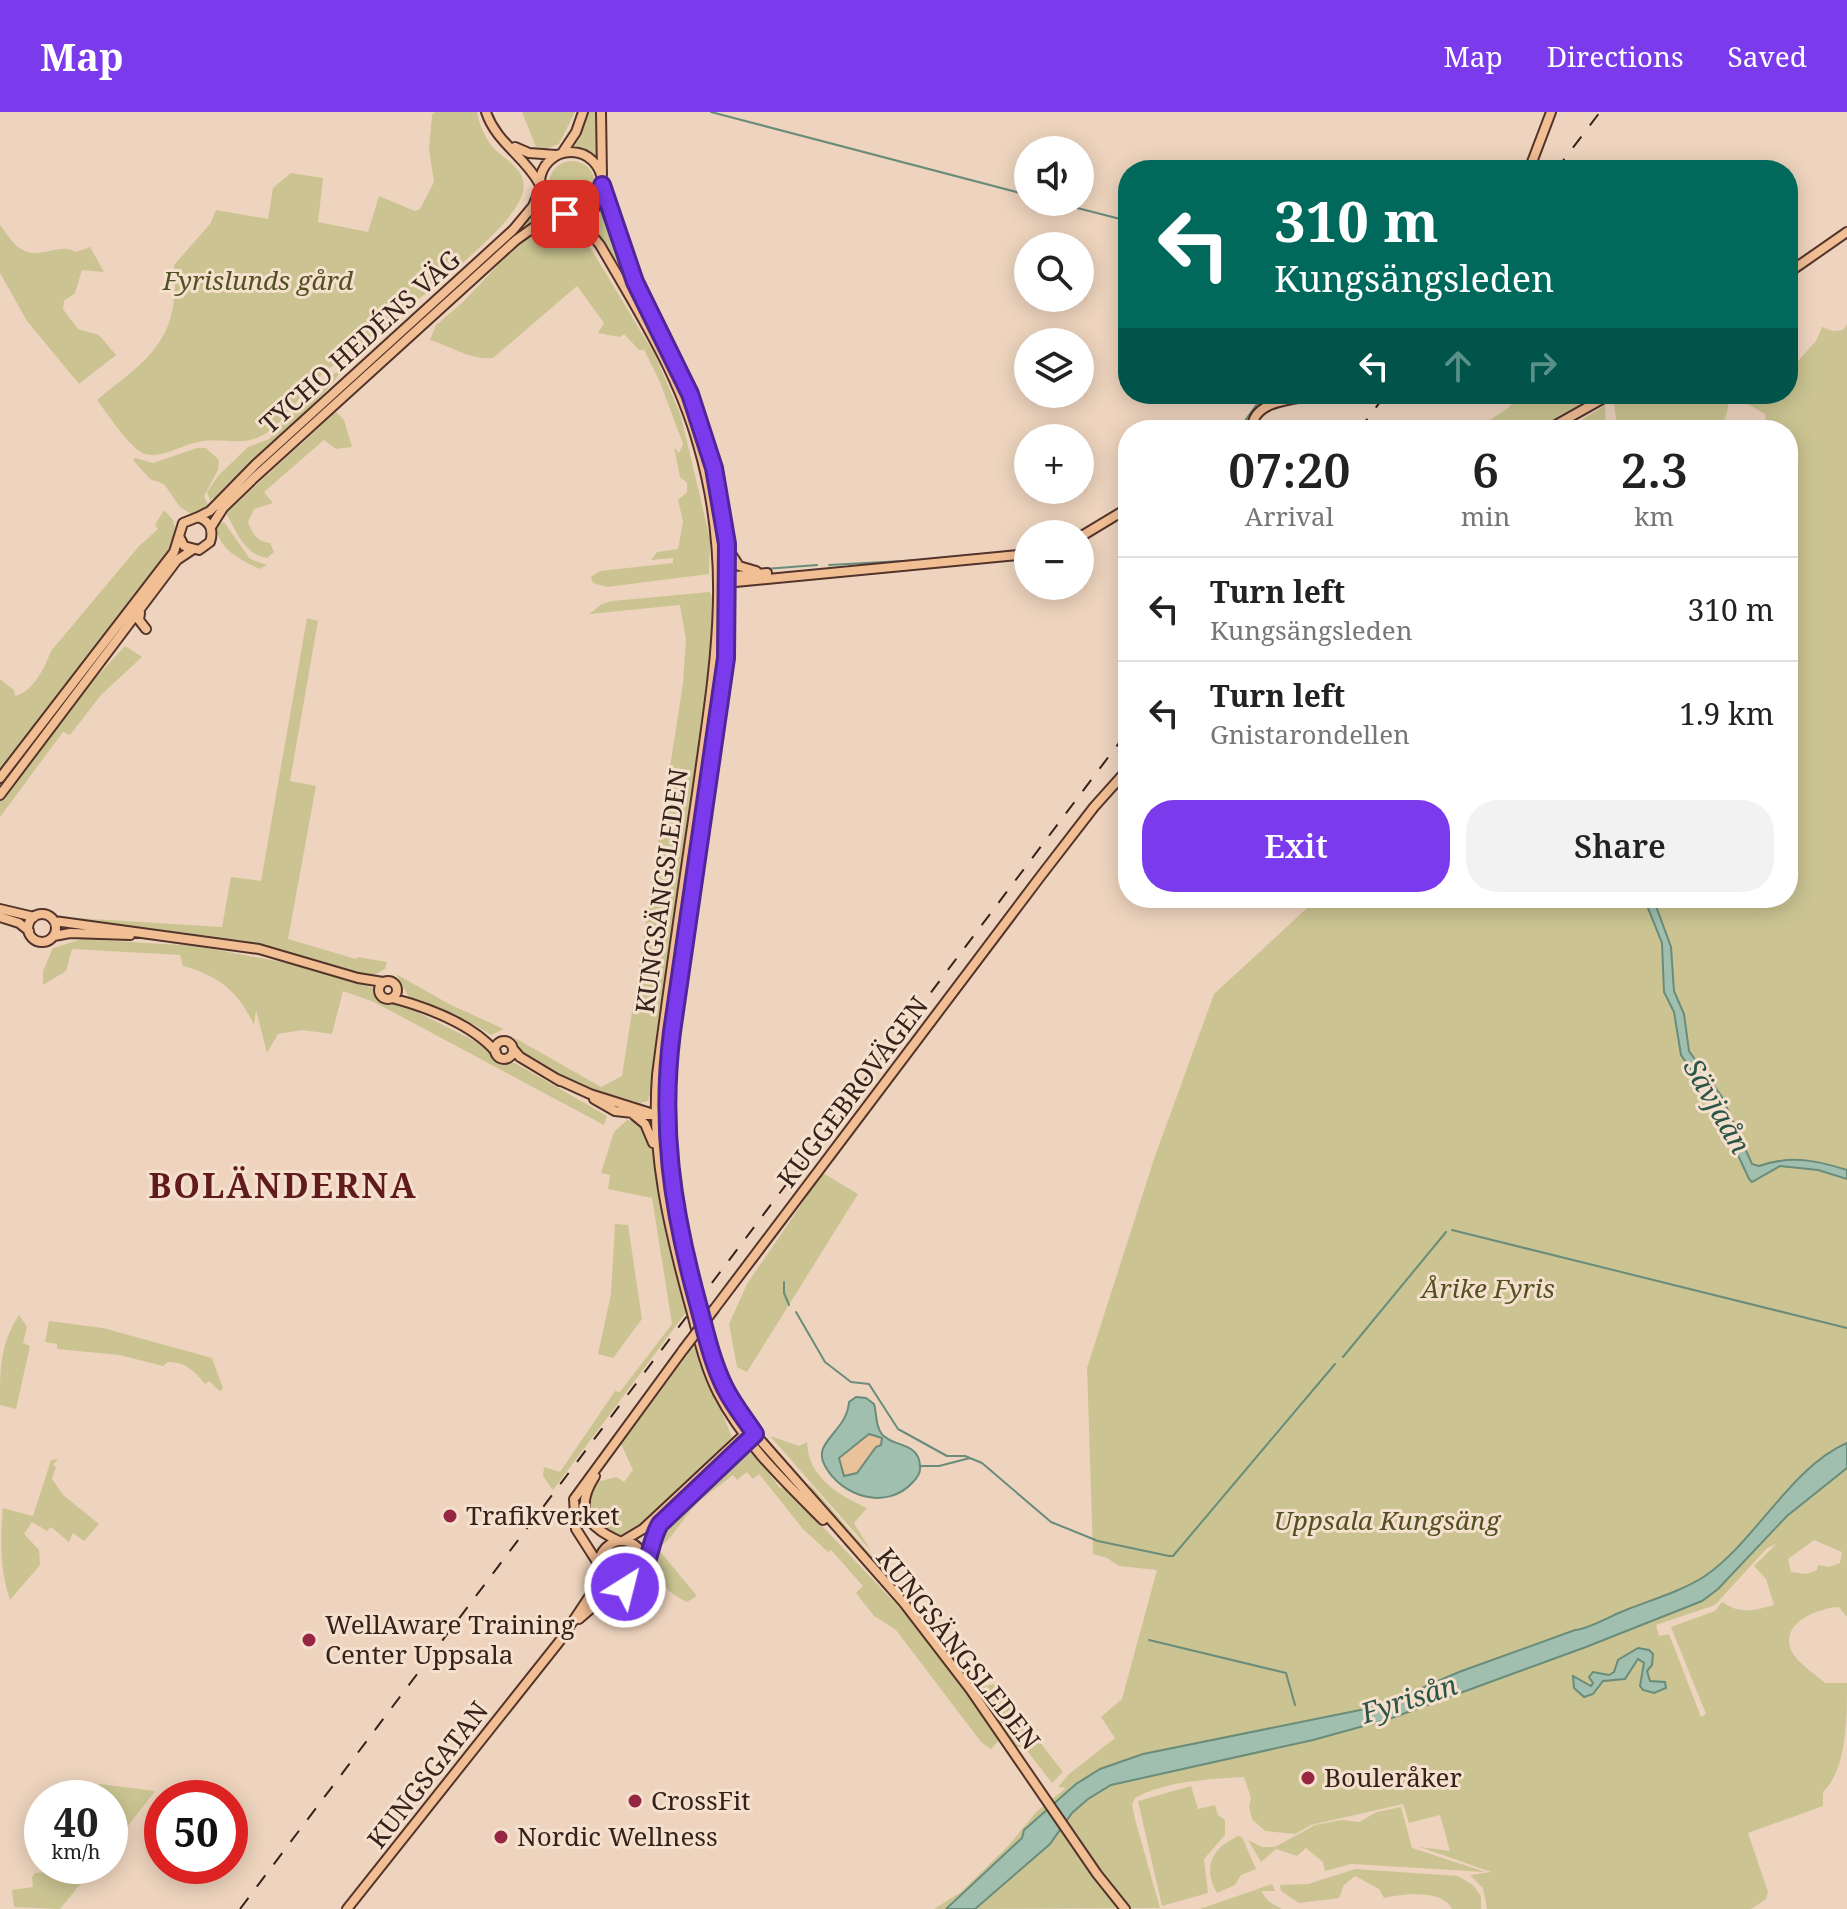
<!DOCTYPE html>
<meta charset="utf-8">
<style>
body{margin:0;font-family:"Noto Serif",serif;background:#f2f2f2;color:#222;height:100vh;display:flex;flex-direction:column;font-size:30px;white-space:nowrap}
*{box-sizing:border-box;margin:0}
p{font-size:26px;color:#767676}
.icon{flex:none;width:44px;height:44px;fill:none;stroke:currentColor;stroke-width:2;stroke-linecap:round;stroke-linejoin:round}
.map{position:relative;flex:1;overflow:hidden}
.drawer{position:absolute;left:1118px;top:308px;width:680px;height:488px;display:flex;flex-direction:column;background:#fff;border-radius:32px;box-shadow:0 4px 20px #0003}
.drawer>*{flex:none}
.banner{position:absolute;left:1118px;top:48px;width:680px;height:244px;border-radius:32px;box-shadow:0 4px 20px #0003;background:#00695c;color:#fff;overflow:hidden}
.buttons{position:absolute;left:1014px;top:24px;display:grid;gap:16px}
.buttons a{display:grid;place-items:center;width:80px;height:80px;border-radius:50%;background:#fff;box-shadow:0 4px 20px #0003;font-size:40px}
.speed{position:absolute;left:24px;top:1668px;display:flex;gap:16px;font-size:40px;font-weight:700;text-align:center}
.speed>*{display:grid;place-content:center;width:104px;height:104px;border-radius:50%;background:#fff;box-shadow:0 4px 20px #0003;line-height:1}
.speed small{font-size:20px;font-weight:400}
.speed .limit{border:12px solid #d22;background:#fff;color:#111}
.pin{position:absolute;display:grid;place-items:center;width:68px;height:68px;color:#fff;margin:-34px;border-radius:16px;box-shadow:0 4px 12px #0006}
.me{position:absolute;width:88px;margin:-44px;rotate:36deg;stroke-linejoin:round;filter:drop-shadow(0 0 6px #0008)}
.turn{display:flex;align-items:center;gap:28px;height:168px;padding:0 24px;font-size:36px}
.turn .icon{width:104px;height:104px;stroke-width:2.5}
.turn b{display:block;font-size:56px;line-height:68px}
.lanes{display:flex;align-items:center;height:76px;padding:0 24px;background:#0003;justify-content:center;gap:40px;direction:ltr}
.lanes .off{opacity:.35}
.eta{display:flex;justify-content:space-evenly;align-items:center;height:136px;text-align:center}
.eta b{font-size:48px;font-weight:600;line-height:56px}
.button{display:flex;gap:16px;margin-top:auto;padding:16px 24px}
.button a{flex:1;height:92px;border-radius:32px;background:#7c3aed;color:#fff;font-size:32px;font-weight:600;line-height:92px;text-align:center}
.button a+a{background:#f2f2f2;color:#222}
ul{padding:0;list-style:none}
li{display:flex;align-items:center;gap:24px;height:104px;padding:0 24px;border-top:2px solid #e0e0e0}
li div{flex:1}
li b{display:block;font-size:30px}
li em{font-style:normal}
header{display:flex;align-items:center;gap:48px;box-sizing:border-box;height:112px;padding:0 40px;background:#7c3aed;color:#fff}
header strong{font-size:38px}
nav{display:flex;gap:44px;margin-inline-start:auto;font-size:28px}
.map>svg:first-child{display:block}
.green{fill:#cbc492;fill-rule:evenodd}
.sand{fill:#eac29a}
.water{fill:#a1bfaf;stroke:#698c7b;stroke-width:2;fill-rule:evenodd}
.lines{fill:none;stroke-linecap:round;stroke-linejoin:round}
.stream{stroke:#698c7b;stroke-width:2}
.major-casing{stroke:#53342b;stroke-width:12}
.major{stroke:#f2be94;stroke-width:8}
.rail{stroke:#35221b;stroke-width:2;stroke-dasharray:14 14;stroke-linecap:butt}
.major-bridge-casing{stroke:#53342b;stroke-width:12;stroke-linecap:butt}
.major-bridge{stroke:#f2be94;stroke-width:8}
.route-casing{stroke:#51269a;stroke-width:20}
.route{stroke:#7c3aed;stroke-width:14}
.poi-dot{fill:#952742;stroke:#f5e0cd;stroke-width:3}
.labels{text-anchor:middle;stroke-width:6;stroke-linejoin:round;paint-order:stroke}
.park-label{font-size:26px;font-style:italic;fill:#515122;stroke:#f5e0cd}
.street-label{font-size:26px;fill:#35221b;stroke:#f5e0cd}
.poi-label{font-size:26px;fill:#35221b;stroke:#f5e0cd;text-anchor:start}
.water-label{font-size:28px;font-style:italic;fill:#2b5548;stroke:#f5e0cd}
.district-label{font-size:34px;font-weight:bold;letter-spacing:2px;fill:#621b1d;stroke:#f5e0cd}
</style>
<header>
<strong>Map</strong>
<nav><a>Map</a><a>Directions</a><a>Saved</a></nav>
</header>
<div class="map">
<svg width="1847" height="1797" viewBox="0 0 1847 1797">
<rect width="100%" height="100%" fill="#eed4be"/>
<path class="green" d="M435 0H477C479 12 484 23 491 33 504 49 528 56 523 80 513 125 358 231 317 267 298 284 286 310 263 323 242 335 220 325 198 330 182 333 161 347 145 342 130 337 107 301 97 288 150 245 180 229 174 153L210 112 216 98 268 107 273 76 291 61 323 66 318 110 368 120 379 84 415 99 420 97 434 70 429 37 432 3Z
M522 0H575L559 32 543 38 536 35Z
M586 0H598V48L588 40 571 36Z
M549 72a23 23 0 1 1 46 0a23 23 0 1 1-46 0Z
M541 86 555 102 542 106 245 369 210 407 208 405 244 368 512 125Z
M604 86 625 155 690 293 717 391H715C694 310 670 234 623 165 608 144 601 122 580 106L597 96Z
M552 111H569L579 117 655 243 681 304 710 427 709 462 607 475 593 471 591 465 600 459 673 451V446L651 448 657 440 678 437 683 410 678 388 687 380V371L680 365 674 335 679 341 683 332 660 270 644 238H639L624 222 620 225 598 221 604 211 577 174 493 246C470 248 452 235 430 228L436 213 462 191 516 134Z
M0 113C7 122 14 134 23 138 41 148 59 130 76 140L90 135 104 160 82 158 75 181 64 189 63 197 78 217 99 223 116 243 79 272 27 209 0 161Z
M1847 212V1505L1839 1495C1817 1496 1778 1512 1792 1540 1799 1552 1815 1562 1825 1571H1847C1847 1607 1847 1657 1823 1680V1694L1748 1721 1768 1780 1766 1787 1751 1797H1487L1483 1776 1470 1763 1491 1760 1420 1735 1450 1739 1440 1703 1409 1711 1403 1692 1311 1713 1295 1722 1265 1719 1252 1707 1249 1695 1251 1686 1244 1665C1209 1667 1166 1669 1135 1686L1132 1693 1136 1711 1160 1796 975 1797 1050 1732 1072 1701 1088 1687 1111 1673 1313 1628 1389 1607 1586 1535 1662 1504 1396 1595 1203 1632 1076 1672 1025 1718 1022 1726 946 1797H934L961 1780 1008 1734 1037 1699 1066 1676 1058 1675 1068 1663 1115 1626 1101 1605 1122 1587 1157 1458 1119 1454 1107 1446 1093 1442 1087 1256 1154 1047 1214 882 1318 786H1788V318H1767L1765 302 1736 285 1741 282H1788V260L1816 229 1822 215 1833 219 1843 218ZM1814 1428 1842 1440 1840 1451 1829 1455 1818 1453 1817 1458 1806 1462 1791 1460 1788 1447ZM1776 1432 1754 1454 1766 1467 1774 1493C1753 1499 1740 1502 1722 1490L1715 1499 1671 1515 1706 1602 1701 1605 1669 1522 1659 1524 1656 1513 1715 1493 1767 1436Z
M344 255C313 303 254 341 215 386L211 387V391L207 380 218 364 248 335 269 327 319 272Z
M1516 282 1561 284 1602 282 1569 302 1527 318H1480C1490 302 1513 301 1516 282Z
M1619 282H1724C1732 294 1726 306 1718 318H1566L1605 293 1606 313 1616 308 1614 291Z
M336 300 344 308 352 335 336 337 324 328 264 380 273 391 254 397 248 410C253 423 257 429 270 431L274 440 267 446C245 443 236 419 226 401Z
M197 336H206L219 348 218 358 204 384 209 395 191 402 180 395 164 372 150 367 133 348 135 346 153 351Z
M164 398 173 408 178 425 161 454 134 482 0 660V567L14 578 15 584C33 580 45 555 51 539L139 434 158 417 155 413Z
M224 410 250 447 267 453 259 457C237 445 220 439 216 414Z
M710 480 714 491 711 542 650 983 648 989 641 991 583 975 524 946 515 926 601 975 622 964 683 571 686 528 680 493 589 502 602 492 612 489Z
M307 506 318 509 290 669 316 674 288 827 356 847 358 845 387 850 385 857 370 865C269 829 179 821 73 811L76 806 222 815 231 765 261 769Z
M125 534 142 545 101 583 70 623 63 620 0 705V690L89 573Z
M82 827 197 834 313 856 373 876 382 891H399L491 937 498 950 515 951 607 1004 604 1013 374 890 343 879 332 922 302 918 278 922 267 941 256 898 254 913C238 879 219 864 183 854L180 843 72 837 66 859 43 873V859L53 836Z
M396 862 449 892 504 917 491 923 473 912 465 913 409 885Z
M627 1008 638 1010 651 1034 666 1125 687 1199 553 1378 543 1364 544 1355 560 1360 615 1279 620 1280 672 1212 652 1086 608 1077 610 1063 601 1061 614 1020Z
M823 1061 858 1082 747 1260 737 1255 729 1212 747 1172Z
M615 1112 628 1113 642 1207 613 1246 598 1242 611 1182Z
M19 1203 27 1215 23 1231 30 1234 16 1297 0 1293C0 1256 0 1232 19 1203Z
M49 1209 103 1216 212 1246 223 1276 220 1279 209 1269 205 1272C194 1259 186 1250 168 1250L163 1254 119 1243 57 1237V1232L45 1230Z
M694 1234 732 1325 643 1414 617 1425C590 1410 583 1402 592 1371L617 1365 624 1370 633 1358 621 1332Z
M770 1324 799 1334 807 1330C808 1365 838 1383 867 1396L854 1411 871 1439Z
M751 1337 779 1375 788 1378 915 1512 1000 1627 991 1637 981 1630 896 1518 874 1504 856 1481 863 1474 831 1438 828 1440 803 1417 759 1362 753 1367 747 1360 737 1368 733 1363C720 1374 703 1384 692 1397 681 1410 672 1426 658 1437L697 1484 687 1490C598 1445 705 1374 744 1338Z
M58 1347 53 1353 56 1355 52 1367 63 1383 99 1412 84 1429 73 1421 69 1430 51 1415 47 1419 32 1410 24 1422 39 1438 40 1453 10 1488C0 1460 0 1425 3 1396L33 1404 51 1348Z
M808 1370 920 1500 973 1568 967 1566 927 1514 814 1382Z
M603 1450a20 20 0 1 1 40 0a20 20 0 1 1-40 0Z
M995 1572 1063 1660 1052 1671 1024 1635H1015L980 1575Z
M99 1672 155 1679 110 1737V1686H99Z
M1191 1674 1198 1697 1215 1693 1218 1703 1225 1708V1723L1204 1747 1208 1781 1162 1794 1138 1689Z
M1401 1695 1412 1736 1486 1760 1351 1752 1325 1759 1323 1750 1306 1736 1297 1744 1276 1737 1261 1750 1248 1728 1262 1735H1275L1315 1713 1342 1708 1359 1710 1377 1700Z
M1238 1724 1242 1725 1256 1757 1241 1763 1235 1773 1217 1781C1202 1755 1212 1736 1238 1724Z
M86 1757 91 1759 60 1797 14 1795 12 1778 33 1775 32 1765 35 1761Z
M1355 1757 1458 1764 1473 1773 1481 1784V1797H1452C1442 1777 1403 1782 1384 1786L1379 1777 1355 1764 1344 1773 1339 1786 1299 1791 1281 1779 1280 1773 1308 1772Z
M1272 1772 1275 1779H1261L1268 1789 1282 1797H1200Z"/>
<path class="sand" d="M869 1322 883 1326 881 1333 876 1335 857 1361 844 1364 839 1346 848 1335Z"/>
<path class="water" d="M1644 786H1653L1671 835 1674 879 1684 902 1689 939 1722 985 1752 1052 1759 1054C1791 1043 1816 1048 1847 1058V1067L1818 1058 1780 1054 1752 1070 1749 1067 1713 989 1681 943 1674 900 1664 880 1662 831Z
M856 1285 866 1286 874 1292C877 1302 875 1312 881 1321 892 1336 919 1329 920 1354 921 1361 917 1366 913 1370 887 1399 842 1385 825 1354 811 1330 847 1320 849 1290ZM869 1322 882 1326 881 1333 876 1335 857 1361 844 1364 839 1346Z
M1847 1331V1356L1787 1404 1718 1477 1702 1489 1586 1535 1389 1607 1313 1628 1111 1673 1088 1687 1072 1701 1050 1732 975 1797H946L1022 1726 1024 1718 1076 1672 1100 1657 1143 1642 1380 1594 1459 1560 1575 1518C1587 1518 1612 1503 1626 1498 1651 1488 1682 1479 1705 1464 1755 1430 1791 1355 1847 1331Z
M1638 1536 1649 1538 1653 1542 1652 1553 1647 1559 1650 1569 1665 1570 1666 1576 1654 1581 1643 1578 1640 1574 1644 1551 1638 1547 1625 1567 1603 1569 1593 1582 1584 1585 1574 1576 1573 1564 1591 1574 1593 1571 1589 1565 1593 1560 1609 1563 1614 1560 1618 1548Z"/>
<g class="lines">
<path class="stream" d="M711 0 1028 83
M1054 90 1128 109
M1542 282 1564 289 1585 282
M1239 317 1257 292 1295 282
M829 453 939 447
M765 457 817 453
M1452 1118 1847 1216
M784 1170V1181L789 1193
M796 1200 825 1250 851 1270 869 1272 898 1317 947 1344H965L982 1351 1051 1410 1098 1429 1169 1444H1173L1335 1252
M1343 1245 1446 1120
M920 1354H939L970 1346
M1149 1528 1286 1561 1295 1593"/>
<g class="major-casing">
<path id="major" d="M486 0C496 30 524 44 539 71
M601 0 602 63
M515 35 529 41 556 43
M540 71a31 31 0 1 1 62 0a31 31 0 1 1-62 0Z
M562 41 576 20 583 0
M1529 58 1551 0
M602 73 635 170 690 282 706 327 721 387 727 432 729 471 726 546 666 962 672 1083 709 1234 725 1276 755 1322 904 1491 970 1577 1097 1762 1125 1797
M565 102 587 117 600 133C637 197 678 261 698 333 734 456 714 558 697 681 683 775 669 869 657 963 651 1040 668 1113 688 1187 697 1218 703 1252 718 1281 743 1330 784 1369 823 1408
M1788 161 1847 120
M1252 318C1251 287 1298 287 1321 282
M1547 318 1611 282
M198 405 210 399 256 352 513 118 533 94 540 77
M211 415 223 396 254 366 516 128 537 113 561 101
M1080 425 1128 396
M730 440 739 454 756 459
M725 465 767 461
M725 471 1028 442
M140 501 139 508 146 517
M0 666 174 440 183 411 198 405C210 409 214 418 210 430L199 438 184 434 180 426
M0 683 177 448 192 438
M0 797 34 805
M28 816a14 14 0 1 1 28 0a14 14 0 1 1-28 0Z
M0 805 19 811 29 819
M54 809 259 837 358 866 383 870
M54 824 70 821 130 823
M379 878a9 9 0 1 1 18 0a9 9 0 1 1-18 0Z
M392 886C426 895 472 912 496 940
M495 938a9 9 0 1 1 18 0a9 9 0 1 1-18 0Z
M513 937 520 945 560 969
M557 967 590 982 660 1004 663 1020
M594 987 615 999 660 1004
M634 1003 645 1012 653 1031
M715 1196 1040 765 1094 695 1128 657
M595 1364C574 1397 586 1414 619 1429
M599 1452a23 23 0 1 1 46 0a23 23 0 1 1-46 0Z
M623 1429 643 1417 748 1319
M645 1448 660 1412 750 1327
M599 1453 576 1417 574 1387 683 1238
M579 1507 609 1481 623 1476
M347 1797 559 1530 591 1482 599 1455"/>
</g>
<use href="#major" class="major"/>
<path class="rail" d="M1556 58 1600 0
M1359 318 1386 282
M240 1797 1128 619"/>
<g class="major-bridge-casing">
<path id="major-bridge" d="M683 1238 715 1196"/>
</g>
<use href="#major-bridge" class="major-bridge"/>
</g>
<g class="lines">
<g class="route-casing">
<path id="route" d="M565 102C585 103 598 93 602 73L635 170 690 282 714 356 727 432 726 546 672 920C660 1014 672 1096 697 1188 705 1217 711 1248 725 1276 733 1292 745 1307 755 1322L660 1412C647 1433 651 1468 625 1475"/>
</g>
<use href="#route" class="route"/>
</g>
<g class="poi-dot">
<circle cx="450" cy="1404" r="8"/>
<circle cx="309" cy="1528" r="8"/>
<circle cx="1308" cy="1666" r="8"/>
<circle cx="635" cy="1689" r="8"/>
<circle cx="501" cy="1725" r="8"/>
</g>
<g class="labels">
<g class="park-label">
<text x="258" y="178">Fyrislunds gård</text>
<text x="1488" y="1186">Årike Fyris</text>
<text x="1387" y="1418">Uppsala Kungsäng</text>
</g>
<g class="street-label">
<text transform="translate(360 230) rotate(-42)" y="9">TYCHO HEDÉNS VÄG</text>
<text transform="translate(662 779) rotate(-82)" y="9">KUNGSÄNGSLEDEN</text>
<text transform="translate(853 980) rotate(-53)" y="9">KUGGEBROVÄGEN</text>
<text transform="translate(958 1537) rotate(52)" y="9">KUNGSÄNGSLEDEN</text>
<text transform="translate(428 1663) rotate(-52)" y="9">KUNGSGATAN</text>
</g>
<g class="poi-label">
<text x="466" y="1413">Trafikverket</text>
<text x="325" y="1522">WellAware Training<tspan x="325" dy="30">Center Uppsala</tspan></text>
<text x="1324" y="1675">Bouleråker</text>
<text x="651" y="1698">CrossFit</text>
<text x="517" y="1734">Nordic Wellness</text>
</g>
<g class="water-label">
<text transform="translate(1717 994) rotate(60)" y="10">Sävjaån</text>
<text transform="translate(1409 1587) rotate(-18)" y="10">Fyrisån</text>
</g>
<g class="district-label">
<text x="283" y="1086">BOLÄNDERNA</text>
</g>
</g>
</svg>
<div class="buttons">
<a><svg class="icon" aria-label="sound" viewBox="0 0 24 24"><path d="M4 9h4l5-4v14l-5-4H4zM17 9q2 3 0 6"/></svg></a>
<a><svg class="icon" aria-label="search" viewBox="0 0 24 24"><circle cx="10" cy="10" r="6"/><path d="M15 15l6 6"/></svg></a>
<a><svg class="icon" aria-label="layers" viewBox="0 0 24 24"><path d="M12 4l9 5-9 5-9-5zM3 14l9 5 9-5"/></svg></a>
<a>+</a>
<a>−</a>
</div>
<div class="speed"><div>40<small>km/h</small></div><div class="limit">50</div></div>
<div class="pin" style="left:565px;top:102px;background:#d93025"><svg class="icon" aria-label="arrive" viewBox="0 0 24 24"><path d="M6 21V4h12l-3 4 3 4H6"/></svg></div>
<svg class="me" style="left:625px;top:1475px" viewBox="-20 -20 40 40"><circle r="17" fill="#7c3aed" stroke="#fff" stroke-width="3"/><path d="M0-11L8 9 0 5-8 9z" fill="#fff"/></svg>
<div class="banner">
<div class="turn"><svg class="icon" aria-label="left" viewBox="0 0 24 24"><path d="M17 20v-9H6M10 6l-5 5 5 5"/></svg><div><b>310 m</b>Kungsängsleden</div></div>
<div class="lanes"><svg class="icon" aria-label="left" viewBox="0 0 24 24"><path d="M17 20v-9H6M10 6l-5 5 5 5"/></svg><svg class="icon off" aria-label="ahead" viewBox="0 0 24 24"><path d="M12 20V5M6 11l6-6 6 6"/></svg><svg class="icon off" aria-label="right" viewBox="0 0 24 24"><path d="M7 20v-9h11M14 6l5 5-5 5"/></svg></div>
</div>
<section class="drawer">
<div class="eta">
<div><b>07:20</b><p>Arrival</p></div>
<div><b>6</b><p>min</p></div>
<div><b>2.3</b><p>km</p></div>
</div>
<ul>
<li><svg class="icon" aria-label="left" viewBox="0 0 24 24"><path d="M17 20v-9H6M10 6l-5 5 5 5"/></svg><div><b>Turn left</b><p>Kungsängsleden</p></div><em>310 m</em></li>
<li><svg class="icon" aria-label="left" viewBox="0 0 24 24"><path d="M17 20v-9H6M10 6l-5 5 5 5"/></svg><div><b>Turn left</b><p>Gnistarondellen</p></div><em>1.9 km</em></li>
</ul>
<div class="button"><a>Exit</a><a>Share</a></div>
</section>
</div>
